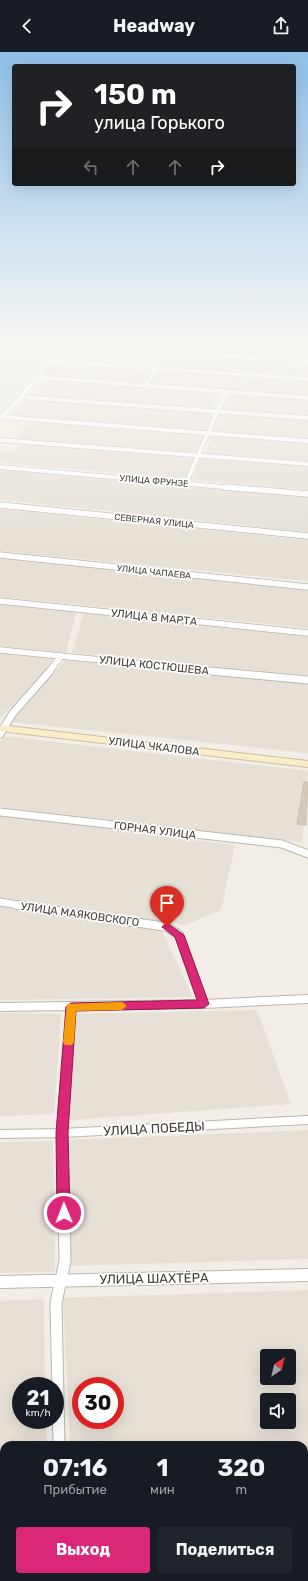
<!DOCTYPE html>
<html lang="ru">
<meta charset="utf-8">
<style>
body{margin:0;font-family:Rubik,sans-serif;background:#20242c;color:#f1f3f6;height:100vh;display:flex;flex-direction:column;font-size:15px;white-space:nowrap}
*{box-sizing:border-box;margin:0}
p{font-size:13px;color:#9ea1a6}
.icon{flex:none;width:22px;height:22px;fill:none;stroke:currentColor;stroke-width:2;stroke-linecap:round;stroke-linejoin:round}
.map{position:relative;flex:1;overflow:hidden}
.panel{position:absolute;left:0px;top:1389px;width:308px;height:140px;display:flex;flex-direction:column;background:#171b24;border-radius:12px 12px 0 0;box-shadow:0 4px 16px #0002}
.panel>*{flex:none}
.guide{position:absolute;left:12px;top:12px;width:284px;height:122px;border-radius:4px;box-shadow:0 4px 16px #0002;background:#202124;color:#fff;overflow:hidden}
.needle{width:26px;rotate:35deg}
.fabs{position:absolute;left:260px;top:1297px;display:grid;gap:8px}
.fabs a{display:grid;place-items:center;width:36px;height:36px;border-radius:4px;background:#171b24;box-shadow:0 4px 16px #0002;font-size:20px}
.speed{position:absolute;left:12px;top:1325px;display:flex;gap:8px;font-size:20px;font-weight:700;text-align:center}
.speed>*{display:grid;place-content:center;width:52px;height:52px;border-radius:50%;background:#171b24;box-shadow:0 4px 16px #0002;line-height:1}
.speed small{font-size:10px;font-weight:400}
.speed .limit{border:6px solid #d22;background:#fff;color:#111}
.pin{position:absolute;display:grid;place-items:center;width:34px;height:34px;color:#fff;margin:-41px -17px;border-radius:50% 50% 50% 0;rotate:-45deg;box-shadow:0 0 4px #0007}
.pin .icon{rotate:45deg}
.me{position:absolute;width:44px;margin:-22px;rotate:359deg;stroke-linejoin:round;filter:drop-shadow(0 0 3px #0008)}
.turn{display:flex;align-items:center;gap:14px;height:84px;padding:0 16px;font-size:18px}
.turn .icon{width:52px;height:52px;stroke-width:2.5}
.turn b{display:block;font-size:28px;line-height:34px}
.lanes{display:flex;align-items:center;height:38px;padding:0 16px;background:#0003;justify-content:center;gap:20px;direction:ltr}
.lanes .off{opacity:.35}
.eta{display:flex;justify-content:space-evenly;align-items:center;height:68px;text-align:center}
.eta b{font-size:24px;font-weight:700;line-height:28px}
.primary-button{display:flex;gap:8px;margin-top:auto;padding:8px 16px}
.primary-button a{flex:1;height:46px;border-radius:4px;background:#db2777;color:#fff;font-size:16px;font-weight:700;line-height:46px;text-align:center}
.primary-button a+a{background:#20242c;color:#f1f3f6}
header{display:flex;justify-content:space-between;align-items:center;height:52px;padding:0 16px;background:#171b24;font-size:18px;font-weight:700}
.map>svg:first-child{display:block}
.residential{fill:#e6e0d6;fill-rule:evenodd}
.industrial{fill:#e4e0dc}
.building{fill:#d3cabe;stroke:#cdc1b2}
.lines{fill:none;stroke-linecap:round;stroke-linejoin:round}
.minor-far4-casing{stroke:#bdb6ab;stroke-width:5}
.minor-far3-casing{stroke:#bdb6ab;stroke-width:7}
.minor-far2-casing{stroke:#bdb6ab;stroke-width:9}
.minor-far1-casing{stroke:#bdb6ab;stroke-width:10}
.minor-casing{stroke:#bdb6ab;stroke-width:13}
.tertiary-casing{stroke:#bdb6ab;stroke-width:2}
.secondary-casing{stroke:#cebf9a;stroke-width:2}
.minor-far4{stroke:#fff;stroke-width:4}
.minor-far3{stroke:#fff;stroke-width:5.5}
.minor-far2{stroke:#fff;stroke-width:7}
.minor-far1{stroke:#fff;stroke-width:8}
.minor{stroke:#fff;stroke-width:11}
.tertiary{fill:#fff;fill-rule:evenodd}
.secondary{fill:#faedca;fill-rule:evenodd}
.route{fill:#db2777;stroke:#8e194d}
.slow{fill:#f59e0b}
.labels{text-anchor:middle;stroke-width:3.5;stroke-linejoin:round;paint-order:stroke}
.far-street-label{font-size:9px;fill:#453f37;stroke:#fff}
.street-label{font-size:11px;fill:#453f37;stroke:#fff}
.near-street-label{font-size:13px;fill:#453f37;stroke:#fff}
</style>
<header><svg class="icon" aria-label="back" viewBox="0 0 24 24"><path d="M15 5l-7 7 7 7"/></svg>Headway<svg class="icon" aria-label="share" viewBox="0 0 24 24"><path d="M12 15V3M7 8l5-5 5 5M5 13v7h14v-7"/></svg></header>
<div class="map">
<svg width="308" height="1529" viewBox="0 0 308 1529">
<rect width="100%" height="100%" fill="#f2eee7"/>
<path class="residential" d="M71 291H162L158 298 70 292Z
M170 291H244L308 295V309L165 299Z
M65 294 158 300 148 314 55 308Z
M166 301 308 311V326L157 315Z
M52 310 151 317 142 332 42 324Z
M158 317 308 328V345L149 333Z
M49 327 220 340 214 357 35 345Z
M231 342 308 347V364L223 358Z
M28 347 213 360 206 379 13 364Z
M220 360 308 367V387L214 380Z
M31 368 206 382 197 402 16 387Z
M212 382 308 390V410L205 402Z
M20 391 196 405 185 427 0 411V399L14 400Z
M201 406 308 414V438L191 428Z
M0 417 308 444V480L0 448Z
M0 457 308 488V529L0 499Z
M0 505 308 537V576L0 545Z
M0 552 76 560 66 601 0 594Z
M84 561 308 583V623L72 601Z
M0 601 53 606 51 614 0 666Z
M65 608 308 632V701L11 670Z
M3 684 308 719 302 790 0 755V691Z
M0 763 235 793 221 858 185 873 0 845Z
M0 855 162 879 193 945 0 948Z
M257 958 291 1052 70 1068 76 962Z
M0 961 61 962 54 1062 0 1064Z
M308 1078V1207L69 1214 67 1088Z
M53 1089 55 1220 0 1221V1090Z
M308 1238V1440H304V1393H70L63 1246ZM267 1304H289V1326H267ZM81 1334H115V1368H81ZM267 1348H289V1370H267Z
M44 1247 45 1334H21V1368H46V1393H4V1448H0V1249Z
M304 1481H308V1529H78L77 1525H304Z
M0 1487H4V1525H36V1529H0Z"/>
<path class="industrial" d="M0 291H61L0 361Z"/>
<path class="building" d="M304 730H308L306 773 297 772Z"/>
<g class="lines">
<g class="minor-far4-casing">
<path id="minor-far4" d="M262 291 308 294
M62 293 308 310
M49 309 308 327
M150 316 166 291
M37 325 308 346
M146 334 156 316
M21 345 308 366
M2 365 308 389
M0 367 21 345 65 291
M0 388 308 412
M0 415 235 436
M186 431 226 340"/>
</g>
<g class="minor-far3-casing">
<path id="minor-far3" d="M224 435 308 442
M0 453 308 484
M0 503 308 535
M0 549 308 581
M0 598 222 620
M49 620 61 604"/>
</g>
<g class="minor-far2-casing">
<path id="minor-far2" d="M211 619 308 628
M0 682 13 661 50 619
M0 760 282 792 308 802
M0 850 24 854"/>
</g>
<g class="minor-far1-casing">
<path id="minor-far1" d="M17 853 167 875 179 883 204 952
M0 955 204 952 308 947
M0 1082 62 1081 308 1068
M64 1151 62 1081 71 955"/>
</g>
<g class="minor-casing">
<path id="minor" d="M59 1393 56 1251 65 1209 64 1150
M304 1464H308
M0 1470 4 1469
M64 1525 65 1529"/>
</g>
<g class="tertiary-casing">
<path id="tertiary" d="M308 1217V1229L0 1236V1224Z"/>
</g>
<g class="secondary-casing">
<path id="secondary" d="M0 673 308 709V715L0 679Z"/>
</g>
<use href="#minor-far4" class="minor-far4"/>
<use href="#minor-far3" class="minor-far3"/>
<use href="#minor-far2" class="minor-far2"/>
<use href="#minor-far1" class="minor-far1"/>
<use href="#minor" class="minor"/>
<use href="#tertiary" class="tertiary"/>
<use href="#secondary" class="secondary"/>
</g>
<linearGradient id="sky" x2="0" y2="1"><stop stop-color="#8fc0e9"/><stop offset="0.58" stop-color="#f9f7f4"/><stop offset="1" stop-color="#f9f7f4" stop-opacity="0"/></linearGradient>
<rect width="308" height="505" fill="url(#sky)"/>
<path class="route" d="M167 871 184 883 209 952 204 956 76 959 68 1081 70 1161 68 1165 64 1166 59 1165 57 1161 56 1081 66 955 71 951 197 948 175 885 162 875Z"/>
<path class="slow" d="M122 950 127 954 122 958 76 959 74 990 72 993H65L63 990 67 952Z"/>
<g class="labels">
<g class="far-street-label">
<text transform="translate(154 429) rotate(5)" y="3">УЛИЦА ФРУНЗЕ</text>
<text transform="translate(154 469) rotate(6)" y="3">СЕВЕРНАЯ УЛИЦА</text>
<text transform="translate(154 520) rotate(6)" y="3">УЛИЦА ЧАПАЕВА</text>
</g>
<g class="street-label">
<text transform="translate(154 565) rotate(6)" y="4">УЛИЦА 8 МАРТА</text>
<text transform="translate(154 613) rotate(6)" y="4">УЛИЦА КОСТЮШЕВА</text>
<text transform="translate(154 694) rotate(7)" y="4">УЛИЦА ЧКАЛОВА</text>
<text transform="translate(155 778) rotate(7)" y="4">ГОРНАЯ УЛИЦА</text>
<text transform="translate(80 862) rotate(8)" y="4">УЛИЦА МАЯКОВСКОГО</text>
</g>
<g class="near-street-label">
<text transform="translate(154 1076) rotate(-3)" y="5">УЛИЦА ПОБЕДЫ</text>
<text transform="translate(154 1226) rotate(-1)" y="5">УЛИЦА ШАХТЁРА</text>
</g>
</g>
</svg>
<div class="fabs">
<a><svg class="needle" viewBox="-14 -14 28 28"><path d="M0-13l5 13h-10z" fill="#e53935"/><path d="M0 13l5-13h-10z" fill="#9ea1a6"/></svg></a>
<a><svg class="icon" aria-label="sound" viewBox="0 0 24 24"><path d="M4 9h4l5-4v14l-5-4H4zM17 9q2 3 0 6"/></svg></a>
</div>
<div class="speed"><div>21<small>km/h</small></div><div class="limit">30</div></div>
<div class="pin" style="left:167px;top:875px;background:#d93025"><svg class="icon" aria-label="arrive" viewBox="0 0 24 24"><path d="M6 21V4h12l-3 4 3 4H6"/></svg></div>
<svg class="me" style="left:64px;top:1161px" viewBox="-20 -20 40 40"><circle r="17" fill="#db2777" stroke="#fff" stroke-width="3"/><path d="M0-11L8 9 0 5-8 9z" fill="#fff"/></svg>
<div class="guide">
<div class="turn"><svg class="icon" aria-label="right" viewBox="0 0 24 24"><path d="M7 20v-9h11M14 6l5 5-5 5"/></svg><div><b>150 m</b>улица Горького</div></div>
<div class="lanes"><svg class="icon off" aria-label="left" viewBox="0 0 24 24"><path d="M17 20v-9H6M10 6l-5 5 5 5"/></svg><svg class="icon off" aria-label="ahead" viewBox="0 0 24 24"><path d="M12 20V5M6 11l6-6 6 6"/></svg><svg class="icon off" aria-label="ahead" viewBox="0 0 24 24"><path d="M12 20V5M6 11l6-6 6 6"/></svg><svg class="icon" aria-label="right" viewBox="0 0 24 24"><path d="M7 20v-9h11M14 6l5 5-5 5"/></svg></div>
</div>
<section class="panel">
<div class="eta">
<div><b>07:16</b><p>Прибытие</p></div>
<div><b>1</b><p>мин</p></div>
<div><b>320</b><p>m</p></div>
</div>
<div class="primary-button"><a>Выход</a><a>Поделиться</a></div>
</section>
</div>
